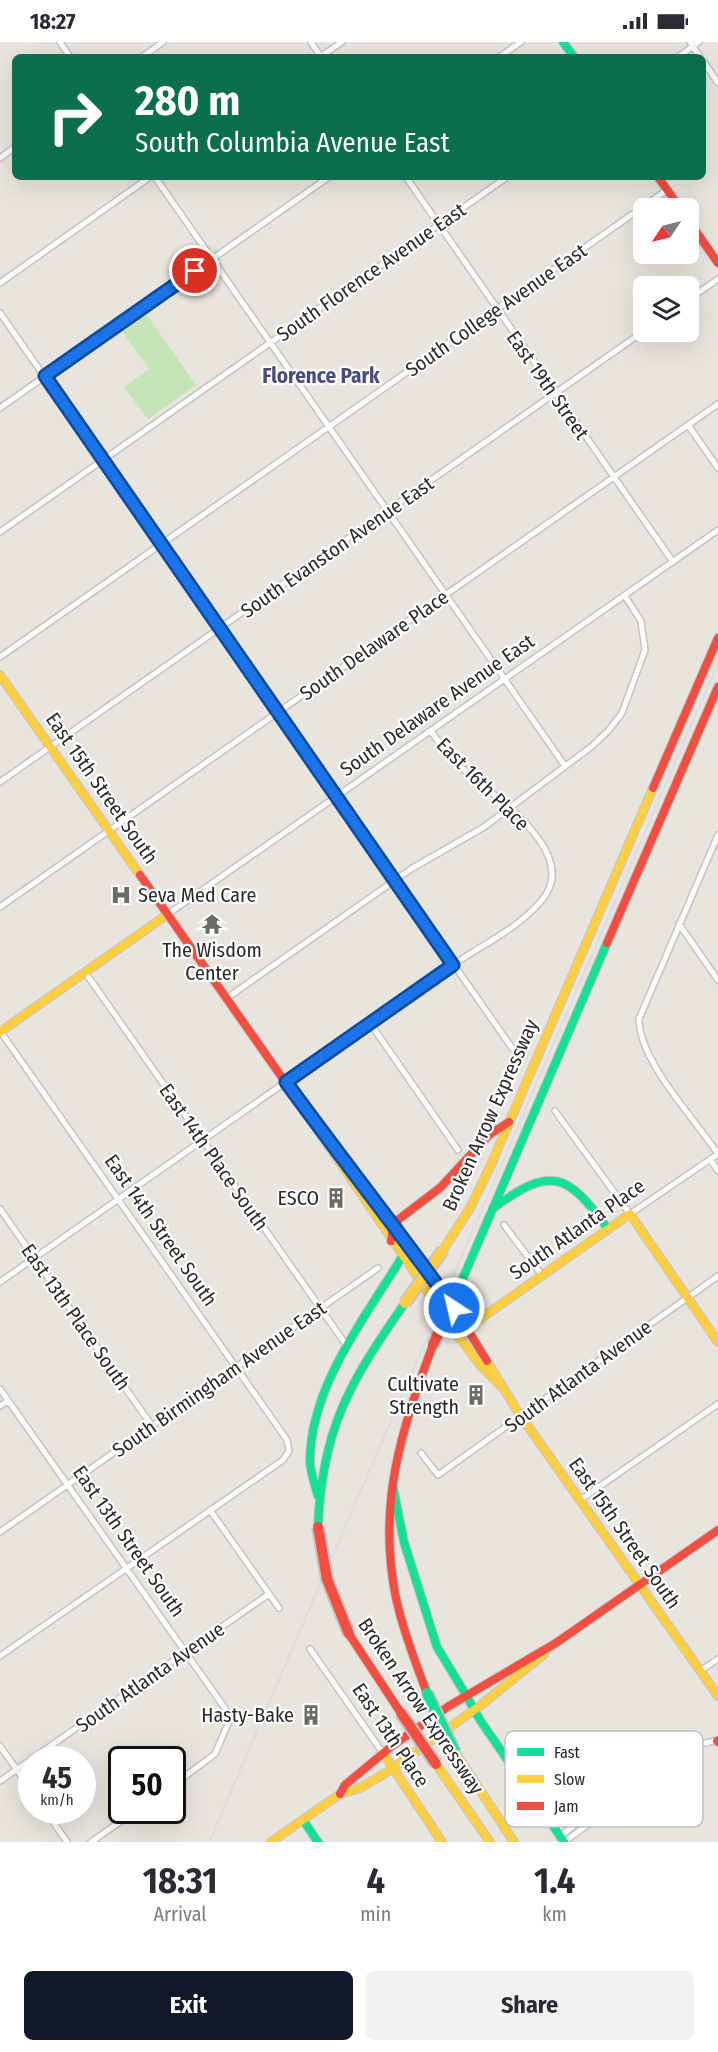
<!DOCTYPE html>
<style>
body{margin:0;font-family:"Fira Sans Condensed",sans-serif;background:#f2f2f3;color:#2b2b33;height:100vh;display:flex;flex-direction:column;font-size:22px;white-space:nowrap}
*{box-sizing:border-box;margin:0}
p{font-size:20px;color:#7c7c81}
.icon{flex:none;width:33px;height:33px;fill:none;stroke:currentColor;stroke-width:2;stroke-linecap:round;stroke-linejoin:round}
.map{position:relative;height:1800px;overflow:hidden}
.drawer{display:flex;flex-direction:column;background:#fff;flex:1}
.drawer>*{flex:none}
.banner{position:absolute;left:12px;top:12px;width:694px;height:126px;border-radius:9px;box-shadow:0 6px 24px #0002;background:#0b6e4f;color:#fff;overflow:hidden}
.needle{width:39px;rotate:235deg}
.tools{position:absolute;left:633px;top:156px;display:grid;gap:12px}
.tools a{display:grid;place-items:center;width:66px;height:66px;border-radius:9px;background:#fff;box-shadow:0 6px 24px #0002;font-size:30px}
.speed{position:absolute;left:18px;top:1704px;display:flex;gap:12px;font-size:30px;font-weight:700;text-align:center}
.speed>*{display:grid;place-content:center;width:78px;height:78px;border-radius:50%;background:#fff;box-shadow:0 6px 24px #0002;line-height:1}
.speed small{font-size:15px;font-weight:400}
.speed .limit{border:3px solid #111;border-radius:9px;background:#fff;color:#111}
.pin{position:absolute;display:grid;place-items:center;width:51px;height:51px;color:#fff;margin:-26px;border:3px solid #fff;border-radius:50%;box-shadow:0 2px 6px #0007}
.me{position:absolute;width:66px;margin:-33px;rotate:325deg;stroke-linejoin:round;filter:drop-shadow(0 0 4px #0008)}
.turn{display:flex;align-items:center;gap:21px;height:126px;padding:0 24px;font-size:27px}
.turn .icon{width:78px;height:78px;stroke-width:2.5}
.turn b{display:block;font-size:42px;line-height:51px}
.eta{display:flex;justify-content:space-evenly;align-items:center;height:102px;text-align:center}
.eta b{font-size:36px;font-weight:700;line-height:42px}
.cta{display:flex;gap:12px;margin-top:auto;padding:12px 24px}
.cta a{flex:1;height:69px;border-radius:9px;background:#111827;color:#fff;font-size:24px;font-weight:700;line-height:69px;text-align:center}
.cta a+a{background:#f2f2f3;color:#2b2b33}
.status{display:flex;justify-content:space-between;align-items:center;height:42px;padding:0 30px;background:#fff;direction:ltr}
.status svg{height:16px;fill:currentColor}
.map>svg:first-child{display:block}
.green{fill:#c4e5b6}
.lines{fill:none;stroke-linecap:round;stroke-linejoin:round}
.street-casing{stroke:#c5c4c4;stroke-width:8}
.fast-casing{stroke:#c5c4c4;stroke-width:10}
.slow-casing{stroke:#c5c4c4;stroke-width:10}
.jam-casing{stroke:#c5c4c4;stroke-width:10}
.street{stroke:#fcfbfa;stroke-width:5}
.fast{stroke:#16e098;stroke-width:8}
.slow{stroke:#ffcf43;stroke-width:8}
.jam{stroke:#f24e42;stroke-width:8}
.rail{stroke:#dddcde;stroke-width:2}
.fast-bridge-casing{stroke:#c4c3c0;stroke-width:14;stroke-linecap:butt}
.slow-bridge-casing{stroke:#c4c3c0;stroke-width:14;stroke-linecap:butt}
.jam-bridge-casing{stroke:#c4c3c0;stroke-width:14;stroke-linecap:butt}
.fast-bridge{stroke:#16e098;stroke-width:10}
.slow-bridge{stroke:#ffcf43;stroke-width:10}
.jam-bridge{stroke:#f24e42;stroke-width:10}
.route-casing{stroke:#114b97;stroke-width:15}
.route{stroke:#1a73e8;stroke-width:10}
.labels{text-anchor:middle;stroke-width:4.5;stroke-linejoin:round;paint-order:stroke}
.street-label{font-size:20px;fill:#292929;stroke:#fff}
.poi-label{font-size:20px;fill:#292929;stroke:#fff;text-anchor:end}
.neighbourhood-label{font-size:21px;font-weight:bold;fill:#484b7b;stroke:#fff}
.key{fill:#fff;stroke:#bfbfbf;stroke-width:1.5}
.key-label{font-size:16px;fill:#292929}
</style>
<div class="status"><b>18:27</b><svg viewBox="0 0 49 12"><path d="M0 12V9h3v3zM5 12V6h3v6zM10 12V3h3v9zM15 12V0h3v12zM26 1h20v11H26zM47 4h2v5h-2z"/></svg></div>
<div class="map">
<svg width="718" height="1800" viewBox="0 0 718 1800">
<rect width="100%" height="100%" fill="#e8e5de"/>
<path class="green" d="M146 272 196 343 148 377 124 345 149 327 122 289Z"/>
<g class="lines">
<g class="street-casing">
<path id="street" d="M60 0 70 15
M311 0 321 15
M690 0 700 15
M142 15 163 0
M320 15 342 0
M499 15 521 0
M678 15 699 0
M704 20 718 41
M0 116 15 105
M155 135 565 724
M406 135 673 520
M0 241 150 135
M688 258 718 237
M0 271 512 1006
M0 366 329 135
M688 383 718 426
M0 490 507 135
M0 615 667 148
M0 740 644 289
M0 865 718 362
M168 872 718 488
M679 882 718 938
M85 930 344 1300
M227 956 411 827 484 785 591 705 608 689 622 671 645 608 641 579 625 554
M370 981 458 1108
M0 989 287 1398 289 1409 283 1418 0 1614
M555 1069 630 1172 718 1112
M718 1112C695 1077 639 1019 639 977L718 793
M710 1117 718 1129
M0 1167 152 1384
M504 1183 542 1233
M0 1240 453 923C483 902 518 887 542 858 583 809 488 751 460 724 448 713 439 701 431 689
M0 1347 229 1672 230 1677 215 1712 172 1744
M0 1364 8 1359
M421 1411 438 1433 718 1234
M580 1458 718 1362
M210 1468 279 1566
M0 1490 378 1226
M310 1607 383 1711
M700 1629 718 1617
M0 1704 32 1749
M0 1739 269 1552
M45 1768 67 1800
M560 1794 681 1707 718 1698
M91 1800 137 1768
M564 1800 696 1704"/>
</g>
<g class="fast-casing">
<path id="fast" d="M563 0 574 15
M495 1165C552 1123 568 1132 608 1187
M460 1243 607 901
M393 1445 404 1500 437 1605 466 1653
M318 1454C315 1443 310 1430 310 1418 311 1343 365 1276 402 1215
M318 1485C322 1386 350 1340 405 1261
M466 1653 480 1678 564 1800
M303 1778 318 1800"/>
</g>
<g class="slow-casing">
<path id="slow" d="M0 633 140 833
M0 990 168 872
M288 1044 453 1287 481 1324 503 1346
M443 1208 470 1166 490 1125 653 746
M457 1293 630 1172 718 1300
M487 1319 518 1370 718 1654
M455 1710 514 1800
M383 1711 442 1800
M436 1722 490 1800
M271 1800 340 1752 360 1746 389 1729 481 1663 544 1612"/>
</g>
<g class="jam-casing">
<path id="jam" d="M658 135 680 166
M688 178 718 221
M653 746 718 596
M140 833 288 1044
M607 901 718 645
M335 1106C389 1175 442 1244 487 1319
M391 1199 394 1181 441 1145 489 1093 509 1080
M349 1592 401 1671
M427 1651C415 1620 403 1588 396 1556 377 1463 401 1389 433 1303
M717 1699 718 1700
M340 1752 345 1743 392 1704 449 1664 556 1601 718 1488"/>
</g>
<use href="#street" class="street"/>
<use href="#fast" class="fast"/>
<use href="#slow" class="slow"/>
<use href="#jam" class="jam"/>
<path class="rail" d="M209 1800 718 621"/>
<g class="fast-bridge-casing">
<path id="fast-bridge" d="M427 1651 455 1710"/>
</g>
<g class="slow-bridge-casing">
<path id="slow-bridge" d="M405 1261 443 1208"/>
</g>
<g class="jam-bridge-casing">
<path id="jam-bridge" d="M433 1303 460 1243
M318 1485 327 1537 349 1592
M401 1671 436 1722"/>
</g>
<use href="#fast-bridge" class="fast-bridge"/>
<use href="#slow-bridge" class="slow-bridge"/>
<use href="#jam-bridge" class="jam-bridge"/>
</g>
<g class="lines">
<g class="route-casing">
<path id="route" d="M195 229 45 334 453 923 286 1040C341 1116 399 1189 454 1266"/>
</g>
<use href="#route" class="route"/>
</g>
<defs>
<g id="hospital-bare" transform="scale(1.62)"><path d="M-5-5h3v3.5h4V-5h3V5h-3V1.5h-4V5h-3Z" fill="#6c6b68" stroke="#fff" stroke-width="2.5" paint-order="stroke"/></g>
<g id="temple-bare" transform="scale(1.62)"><path d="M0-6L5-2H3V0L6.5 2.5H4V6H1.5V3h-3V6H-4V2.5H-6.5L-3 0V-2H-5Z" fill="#6c6b68" stroke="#fff" stroke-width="2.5" paint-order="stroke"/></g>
<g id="building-bare" transform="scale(1.62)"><path d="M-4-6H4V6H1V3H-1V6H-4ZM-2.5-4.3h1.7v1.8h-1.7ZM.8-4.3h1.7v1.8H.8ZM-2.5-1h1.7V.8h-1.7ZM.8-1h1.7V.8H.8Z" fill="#6c6b68" stroke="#fff" stroke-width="2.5" paint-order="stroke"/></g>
</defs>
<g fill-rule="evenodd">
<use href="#hospital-bare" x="121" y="853"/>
<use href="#temple-bare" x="212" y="882"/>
<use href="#building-bare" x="336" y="1156"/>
<use href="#building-bare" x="476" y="1353"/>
<use href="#building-bare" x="311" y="1673"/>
</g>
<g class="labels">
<g class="street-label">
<text transform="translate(371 230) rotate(-35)" y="7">South Florence Avenue East</text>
<text transform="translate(496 268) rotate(-35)" y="7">South College Avenue East</text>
<text transform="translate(548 343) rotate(55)" y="7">East 19th Street</text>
<text transform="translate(337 505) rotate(-35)" y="7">South Evanston Avenue East</text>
<text transform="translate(374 603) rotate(-35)" y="7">South Delaware Place</text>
<text transform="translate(437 663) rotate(-35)" y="7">South Delaware Avenue East</text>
<text transform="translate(483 742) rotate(45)" y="7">East 16th Place</text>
<text transform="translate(102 746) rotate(55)" y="7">East 15th Street South</text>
<text transform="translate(490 1073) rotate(-66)" y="7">Broken Arrow Expressway</text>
<text transform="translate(214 1115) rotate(55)" y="7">East 14th Place South</text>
<text transform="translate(577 1187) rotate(-35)" y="7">South Atlanta Place</text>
<text transform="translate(161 1188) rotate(55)" y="7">East 14th Street South</text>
<text transform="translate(76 1275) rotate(55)" y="7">East 13th Place South</text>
<text transform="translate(578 1334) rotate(-36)" y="7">South Atlanta Avenue</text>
<text transform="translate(219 1337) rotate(-35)" y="7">South Birmingham Avenue East</text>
<text transform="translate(625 1491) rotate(55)" y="7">East 15th Street South</text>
<text transform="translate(129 1499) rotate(55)" y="7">East 13th Street South</text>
<text transform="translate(150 1635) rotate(-35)" y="7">South Atlanta Avenue</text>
<text transform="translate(421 1664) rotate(56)" y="7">Broken Arrow Expressway</text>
<text transform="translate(391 1693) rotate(56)" y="7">East 13th Place</text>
</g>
<g class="poi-label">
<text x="138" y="860" text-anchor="start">Seva Med Care</text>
<text x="212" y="915" text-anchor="middle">The Wisdom<tspan x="212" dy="23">Center</tspan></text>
<text x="319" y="1163">ESCO</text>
<text x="459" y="1349">Cultivate<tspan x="459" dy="23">Strength</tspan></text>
<text x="294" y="1680">Hasty-Bake</text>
</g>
<g class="neighbourhood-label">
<text x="321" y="341">Florence Park</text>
</g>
</g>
<rect x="505" y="1689" width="198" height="96" rx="9" class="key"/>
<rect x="517" y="1706" width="27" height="8" fill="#16e098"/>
<rect x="517" y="1733" width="27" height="8" fill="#ffcf43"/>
<rect x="517" y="1760" width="27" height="8" fill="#f24e42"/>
<g class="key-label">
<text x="554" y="1716">Fast</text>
<text x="554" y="1743">Slow</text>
<text x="554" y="1770">Jam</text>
</g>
</svg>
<div class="tools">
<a><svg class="needle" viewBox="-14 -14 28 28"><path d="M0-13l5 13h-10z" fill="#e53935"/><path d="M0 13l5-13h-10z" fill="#7c7c81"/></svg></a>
<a><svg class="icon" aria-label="layers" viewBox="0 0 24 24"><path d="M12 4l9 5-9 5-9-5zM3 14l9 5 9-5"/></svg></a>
</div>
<div class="speed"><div>45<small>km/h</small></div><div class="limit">50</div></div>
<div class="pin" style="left:195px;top:229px;background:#d93025"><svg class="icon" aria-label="arrive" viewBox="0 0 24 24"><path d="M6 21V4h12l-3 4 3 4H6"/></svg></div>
<svg class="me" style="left:454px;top:1266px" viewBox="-20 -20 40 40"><circle r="17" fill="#1a73e8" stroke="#fff" stroke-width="3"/><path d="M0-11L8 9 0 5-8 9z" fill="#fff"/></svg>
<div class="banner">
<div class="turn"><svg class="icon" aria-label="right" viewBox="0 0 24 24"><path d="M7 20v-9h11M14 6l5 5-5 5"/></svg><div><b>280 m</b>South Columbia Avenue East</div></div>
</div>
</div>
<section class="drawer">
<div class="eta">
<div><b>18:31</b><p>Arrival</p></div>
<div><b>4</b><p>min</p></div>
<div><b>1.4</b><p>km</p></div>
</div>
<div class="cta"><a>Exit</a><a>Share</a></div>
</section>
